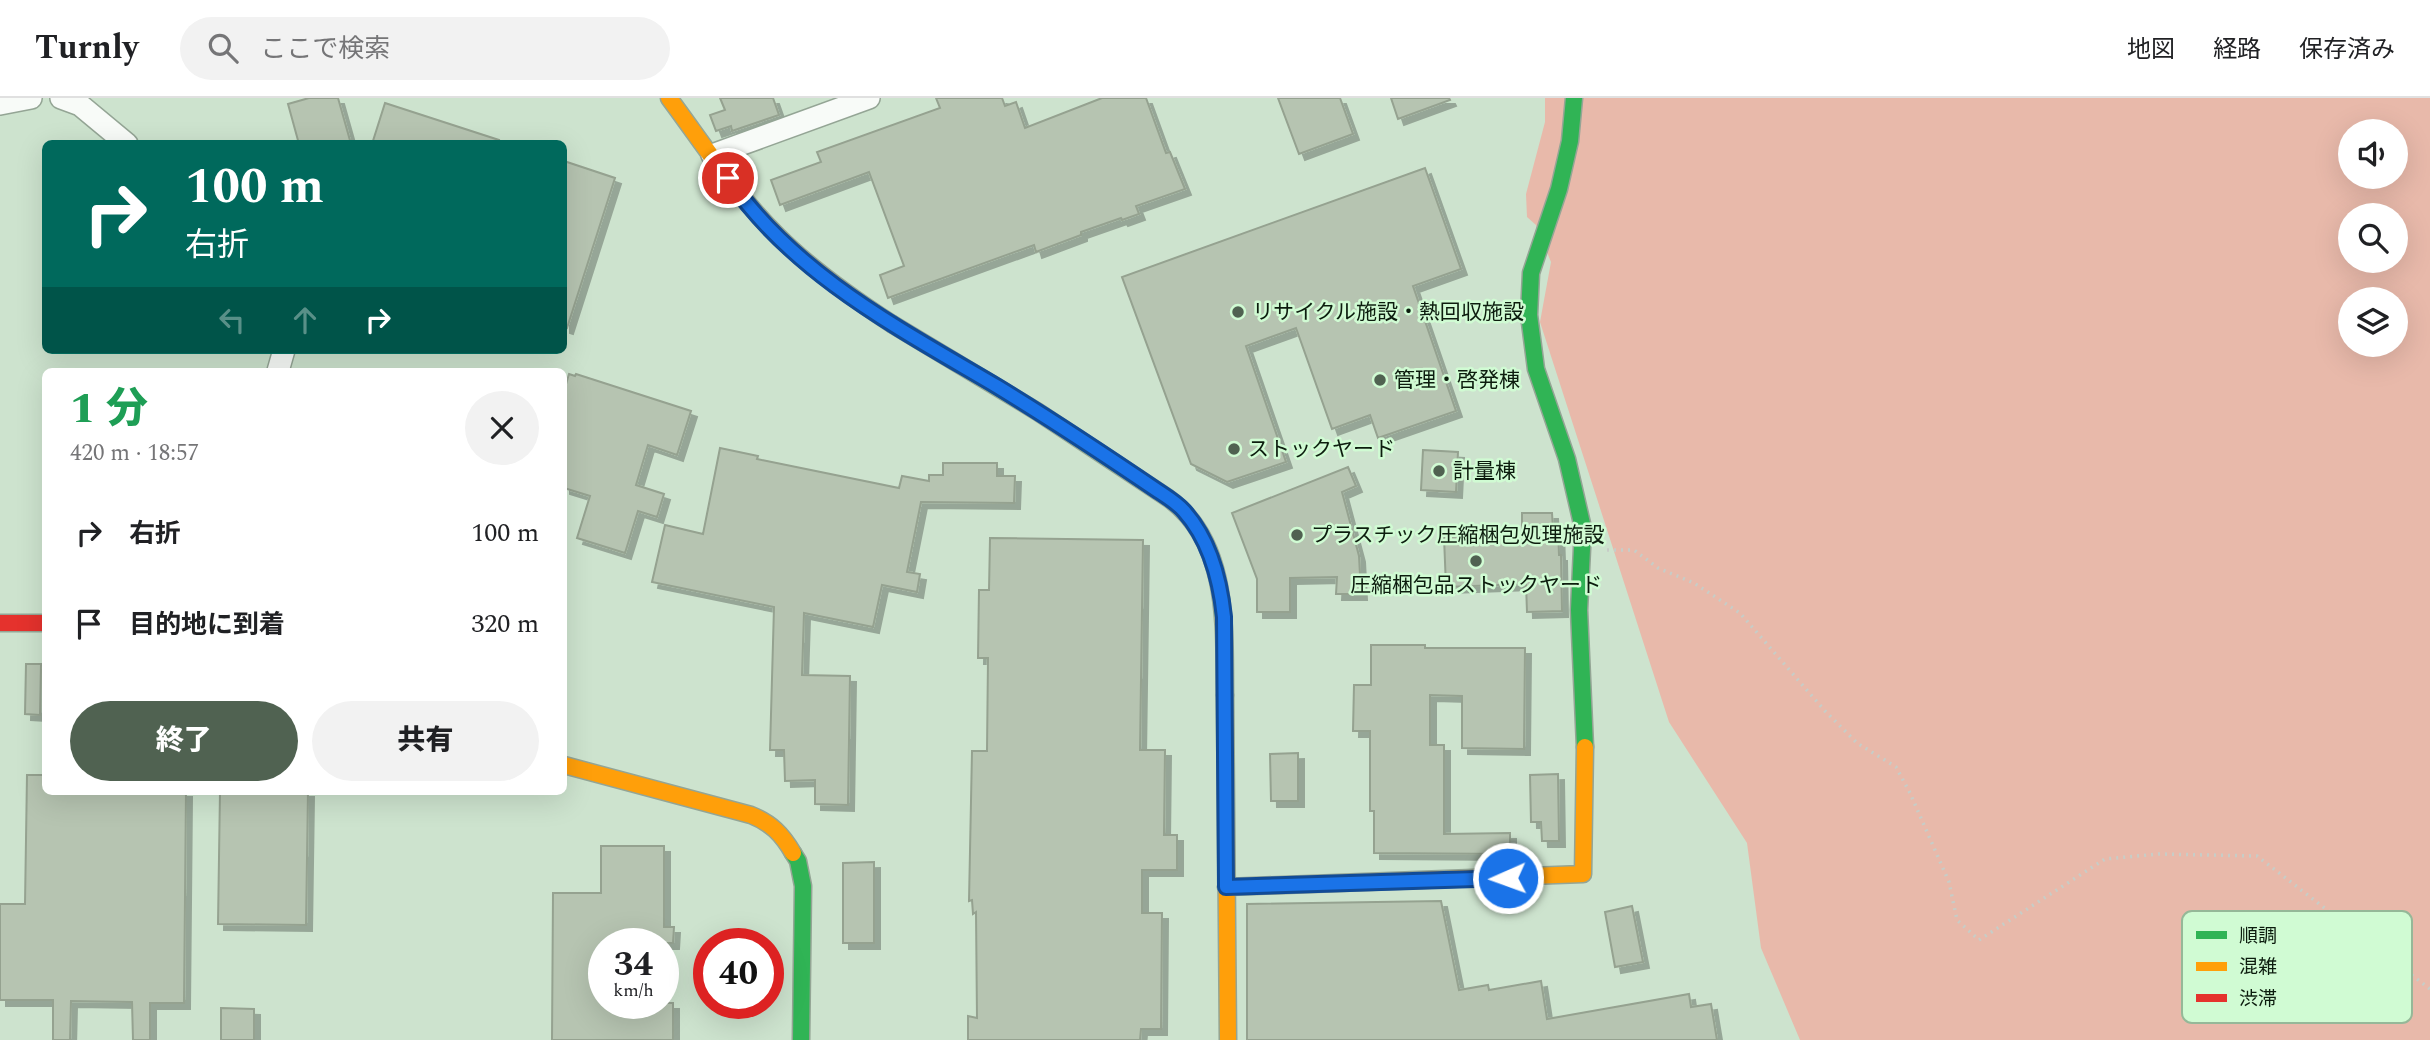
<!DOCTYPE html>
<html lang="ja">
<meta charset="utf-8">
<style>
body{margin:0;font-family:Spectral,"Noto Sans JP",serif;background:#f2f2f2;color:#202124;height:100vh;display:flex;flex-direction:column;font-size:26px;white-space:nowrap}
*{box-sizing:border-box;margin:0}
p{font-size:23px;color:#757577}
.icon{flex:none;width:38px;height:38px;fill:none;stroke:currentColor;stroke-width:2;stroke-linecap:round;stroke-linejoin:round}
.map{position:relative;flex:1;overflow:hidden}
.sheet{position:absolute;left:42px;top:270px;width:525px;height:427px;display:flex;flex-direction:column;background:#fff;border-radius:10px;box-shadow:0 7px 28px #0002}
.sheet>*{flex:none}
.top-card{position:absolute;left:42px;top:42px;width:525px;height:214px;border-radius:10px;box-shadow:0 7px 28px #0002;background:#00695c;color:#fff;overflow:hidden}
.fabs{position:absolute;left:2338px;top:21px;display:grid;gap:14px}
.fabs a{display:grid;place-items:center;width:70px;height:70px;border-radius:50%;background:#fff;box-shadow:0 7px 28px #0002;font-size:35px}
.speed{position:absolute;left:588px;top:830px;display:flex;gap:14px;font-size:35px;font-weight:700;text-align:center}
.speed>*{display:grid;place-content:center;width:91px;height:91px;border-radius:50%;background:#fff;box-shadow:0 7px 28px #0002;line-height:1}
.speed small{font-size:18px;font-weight:400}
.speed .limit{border:10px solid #d22;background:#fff;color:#111}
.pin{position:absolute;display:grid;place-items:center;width:60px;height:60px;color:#fff;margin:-30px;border:4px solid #fff;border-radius:50%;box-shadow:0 2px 7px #0007}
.me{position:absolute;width:77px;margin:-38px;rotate:268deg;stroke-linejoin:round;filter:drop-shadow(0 0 5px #0008)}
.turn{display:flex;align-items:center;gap:24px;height:147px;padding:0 28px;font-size:32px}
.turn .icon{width:91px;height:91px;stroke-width:2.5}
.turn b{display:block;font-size:49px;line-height:60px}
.lanes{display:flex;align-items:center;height:66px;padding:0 28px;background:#0003;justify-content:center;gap:35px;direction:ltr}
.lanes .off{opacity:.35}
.round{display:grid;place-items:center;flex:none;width:74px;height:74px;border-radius:37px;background:#f2f2f2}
.head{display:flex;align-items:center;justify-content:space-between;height:119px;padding:0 28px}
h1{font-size:42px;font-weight:800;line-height:52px;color:#1e9e55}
.button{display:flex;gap:14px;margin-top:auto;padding:14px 28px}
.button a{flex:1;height:80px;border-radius:42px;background:#506251;color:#fff;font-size:28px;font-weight:800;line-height:80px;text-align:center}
.button a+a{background:#f2f2f2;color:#202124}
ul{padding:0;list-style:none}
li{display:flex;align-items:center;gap:21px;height:91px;padding:0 28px}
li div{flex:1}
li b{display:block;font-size:26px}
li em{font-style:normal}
header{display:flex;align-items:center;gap:42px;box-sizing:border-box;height:98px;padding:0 35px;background:#fff;border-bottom:2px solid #e0e0e0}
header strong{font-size:33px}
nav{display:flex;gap:38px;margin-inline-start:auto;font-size:24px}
.search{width:490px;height:63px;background:#f2f2f2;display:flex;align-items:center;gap:18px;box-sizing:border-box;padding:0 24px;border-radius:38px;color:#757577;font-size:26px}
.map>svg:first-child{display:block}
.green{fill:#e8b9aa;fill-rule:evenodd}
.building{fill:#b6c4b1;stroke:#95a290;stroke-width:2;filter:url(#shadow)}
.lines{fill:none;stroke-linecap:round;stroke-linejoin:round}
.street-casing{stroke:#94a595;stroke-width:24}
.fast-casing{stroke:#94a595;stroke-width:19}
.slow-casing{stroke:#94a595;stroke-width:19}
.jam-casing{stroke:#94a595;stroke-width:19}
.path{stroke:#c7cdc7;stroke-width:3.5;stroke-dasharray:2 5;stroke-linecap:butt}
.street{stroke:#f8fbf8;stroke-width:21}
.fast{stroke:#30b455;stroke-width:16}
.slow{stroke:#ff9f0a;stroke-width:16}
.jam{stroke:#e5322d;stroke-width:16}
.route-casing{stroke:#114b97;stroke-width:18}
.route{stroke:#1a73e8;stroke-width:12}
.poi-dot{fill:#506251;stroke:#d0fbd3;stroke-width:2.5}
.labels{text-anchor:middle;stroke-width:5;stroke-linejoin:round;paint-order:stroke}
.poi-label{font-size:21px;fill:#0c1c0e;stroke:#d0fbd3;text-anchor:start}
.key{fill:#d0fbd3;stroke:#95b898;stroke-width:2}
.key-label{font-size:19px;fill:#0c1c0e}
</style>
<header>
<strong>Turnly</strong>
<div class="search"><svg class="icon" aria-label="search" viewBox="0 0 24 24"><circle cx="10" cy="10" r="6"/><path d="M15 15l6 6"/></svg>ここで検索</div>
<nav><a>地図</a><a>経路</a><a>保存済み</a></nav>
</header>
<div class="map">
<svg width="2430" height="942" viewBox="0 0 2430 942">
<defs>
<filter id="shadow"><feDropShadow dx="6" dy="6" stdDeviation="0" flood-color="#0004"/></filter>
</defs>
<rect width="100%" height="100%" fill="#cde3ce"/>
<path class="green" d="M1545 0H2430V942H1800L1761 850 1747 745 1669 624 1540 224 1551 164 1536 127 1527 119 1526 96 1545 24ZM2350 33H2396V79H2350ZM2350 117H2396V163H2350ZM2350 201H2396V247H2350Z"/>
<path class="building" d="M309 0H338L351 46H299L288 6Z
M720 0H773L779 17 732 33 731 28 716 33 710 17 725 12Z
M936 0H1002L1005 8 1016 4 1025 30 1102 0H1146L1166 55 1170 54 1185 91 1136 108 1139 116 1122 122 1121 120 1081 134V137L1036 154 1034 147 888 200 880 177 904 168 869 74 780 107 771 82 821 64 817 54 940 10Z
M1278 0H1340L1353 36 1299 56Z
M1391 0H1449L1450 2 1398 21Z
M385 5 499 42 498 46H372Z
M564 63 615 80 567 230 564 229Z
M1425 70 1461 171 1413 188 1456 313 1378 340 1370 317 1332 331 1296 230 1246 248 1286 364 1227 384 1191 366 1122 179Z
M569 276 575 278 576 276 691 313 677 357 648 347 636 387 664 396 657 419 638 413 625 455 577 440 590 398 564 390V293Z
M720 350 758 358 757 361 899 390 902 378 929 383V377H943V365H997V378H1015L1014 405 921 404 907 474 920 476 917 494 882 487 873 529 804 515 802 577 850 578 848 707 815 706V682L785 683 784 652H770L774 509 652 484 665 427 703 436Z
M1423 352 1458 354 1456 394 1421 392Z
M1348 369 1356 388 1342 394 1359 458 1361 496H1336L1337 479 1290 480V514H1257V481L1232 415Z
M1522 415H1552L1553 431 1558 430 1559 457H1561L1562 513 1527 514 1526 486 1446 489 1444 439 1522 436Z
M990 440 1143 442 1140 652H1165L1164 737H1177V772H1142V815H1162L1161 931H1141L1140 942H968V918L977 920 976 814 973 816 972 802 969 803 972 653H987L988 560H978L979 492H989Z
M1371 547H1425V550H1525L1524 651 1462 650V598L1430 597V647H1444V736L1510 735V756L1374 755V713H1370V633H1353L1354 587H1371Z
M26 566H41L40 617 25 616Z
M1298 655V703H1271L1270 656Z
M1558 676 1559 743H1542L1541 724H1531L1530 677Z
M27 677H46V693H186L184 905H150V942H133L132 904 71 903 70 942H53V902H0V806H25Z
M220 693H308L306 827 218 826Z
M601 748H664V829H674L673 845H604V905H673V942H552L553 795H601Z
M874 764V845H843V765Z
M1441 803 1459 892 1488 887 1489 892 1541 883 1547 921 1689 896 1691 909 1711 906 1717 942H1247V806Z
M1632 808 1643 864 1615 869 1605 814Z
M221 910 254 911V942H221Z"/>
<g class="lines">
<g class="street-casing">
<path id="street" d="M61 0 80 7 127 46
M0 6 31 0
M712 57 869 0
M278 273 284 252"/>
</g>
<g class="fast-casing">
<path id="fast" d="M1574 0 1570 43 1559 91 1531 175 1529 217 1536 271 1567 361 1583 430 1579 512 1585 649
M892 226 1038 314 1168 400C1230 444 1224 530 1225 597
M793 755 798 763 803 788 801 942"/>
</g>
<g class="slow-casing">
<path id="slow" d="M669 0C704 47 736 97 778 138 812 172 852 200 892 226
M1225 597 1228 942
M564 667 751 717C771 725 782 736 793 755
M1226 789 1583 776 1585 649"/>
</g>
<g class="jam-casing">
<path id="jam" d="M0 525H46"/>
</g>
<path class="path" d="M1607 452H1634L1658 470 1694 485 1740 515 1825 613 1857 645 1896 669 1910 695 1949 784 1957 822 1979 842 2105 761 2159 756 2257 758 2430 891"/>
<use href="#street" class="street"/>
<use href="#fast" class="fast"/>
<use href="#slow" class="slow"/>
<use href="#jam" class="jam"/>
</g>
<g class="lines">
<g class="route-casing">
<path id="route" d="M728 80C793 176 900 231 998 289 1052 322 1105 357 1158 393 1167 399 1177 405 1184 413 1210 442 1220 481 1224 519L1226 789 1508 780"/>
</g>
<use href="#route" class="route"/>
</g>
<g class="poi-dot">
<circle cx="1238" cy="214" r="7"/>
<circle cx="1380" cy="282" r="7"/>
<circle cx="1234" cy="351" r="7"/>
<circle cx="1439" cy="373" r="7"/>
<circle cx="1297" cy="437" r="7"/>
<circle cx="1476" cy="463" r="7"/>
</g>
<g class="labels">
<g class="poi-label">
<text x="1252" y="221">リサイクル施設・熱回収施設</text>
<text x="1394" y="289">管理・啓発棟</text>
<text x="1248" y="358">ストックヤード</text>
<text x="1453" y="380">計量棟</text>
<text x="1311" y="444">プラスチック圧縮梱包処理施設</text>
<text x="1476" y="494" text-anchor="middle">圧縮梱包品ストックヤード</text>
</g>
</g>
<rect x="2182" y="813" width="230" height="112" rx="10" class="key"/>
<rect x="2196" y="833" width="31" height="8" fill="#30b455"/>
<rect x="2196" y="864" width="31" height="9" fill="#ff9f0a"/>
<rect x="2196" y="896" width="31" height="8" fill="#e5322d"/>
<g class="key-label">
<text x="2239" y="844">順調</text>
<text x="2239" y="875">混雑</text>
<text x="2239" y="907">渋滞</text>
</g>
</svg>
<div class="fabs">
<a><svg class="icon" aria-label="sound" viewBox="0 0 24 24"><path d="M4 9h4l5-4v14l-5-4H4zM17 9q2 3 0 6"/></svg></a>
<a><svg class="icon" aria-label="search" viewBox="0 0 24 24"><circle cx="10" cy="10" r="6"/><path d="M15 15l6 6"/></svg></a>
<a><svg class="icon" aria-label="layers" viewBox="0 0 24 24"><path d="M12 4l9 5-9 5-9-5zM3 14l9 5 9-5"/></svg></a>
</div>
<div class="speed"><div>34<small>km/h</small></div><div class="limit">40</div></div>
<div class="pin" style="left:728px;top:80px;background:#d93025"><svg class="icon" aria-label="arrive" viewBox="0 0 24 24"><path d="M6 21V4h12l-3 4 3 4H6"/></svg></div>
<svg class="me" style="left:1508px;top:780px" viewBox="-20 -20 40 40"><circle r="17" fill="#1a73e8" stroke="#fff" stroke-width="3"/><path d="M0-11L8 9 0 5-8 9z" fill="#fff"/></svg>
<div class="top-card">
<div class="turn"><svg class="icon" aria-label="right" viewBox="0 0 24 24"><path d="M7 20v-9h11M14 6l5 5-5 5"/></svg><div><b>100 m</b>右折</div></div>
<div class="lanes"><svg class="icon off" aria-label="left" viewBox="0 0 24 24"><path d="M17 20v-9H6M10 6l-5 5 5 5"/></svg><svg class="icon off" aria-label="ahead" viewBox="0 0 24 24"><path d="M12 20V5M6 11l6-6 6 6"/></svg><svg class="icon" aria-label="right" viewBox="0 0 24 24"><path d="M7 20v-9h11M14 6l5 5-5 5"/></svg></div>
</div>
<section class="sheet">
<div class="head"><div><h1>1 分</h1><p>420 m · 18:57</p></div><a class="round"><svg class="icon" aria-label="close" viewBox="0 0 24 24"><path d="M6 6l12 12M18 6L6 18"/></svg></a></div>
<ul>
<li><svg class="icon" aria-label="right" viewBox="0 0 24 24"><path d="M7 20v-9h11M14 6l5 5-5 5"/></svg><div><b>右折</b></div><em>100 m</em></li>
<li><svg class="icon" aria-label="arrive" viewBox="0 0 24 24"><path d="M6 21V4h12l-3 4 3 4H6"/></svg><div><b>目的地に到着</b></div><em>320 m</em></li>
</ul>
<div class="button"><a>終了</a><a>共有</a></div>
</section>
</div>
